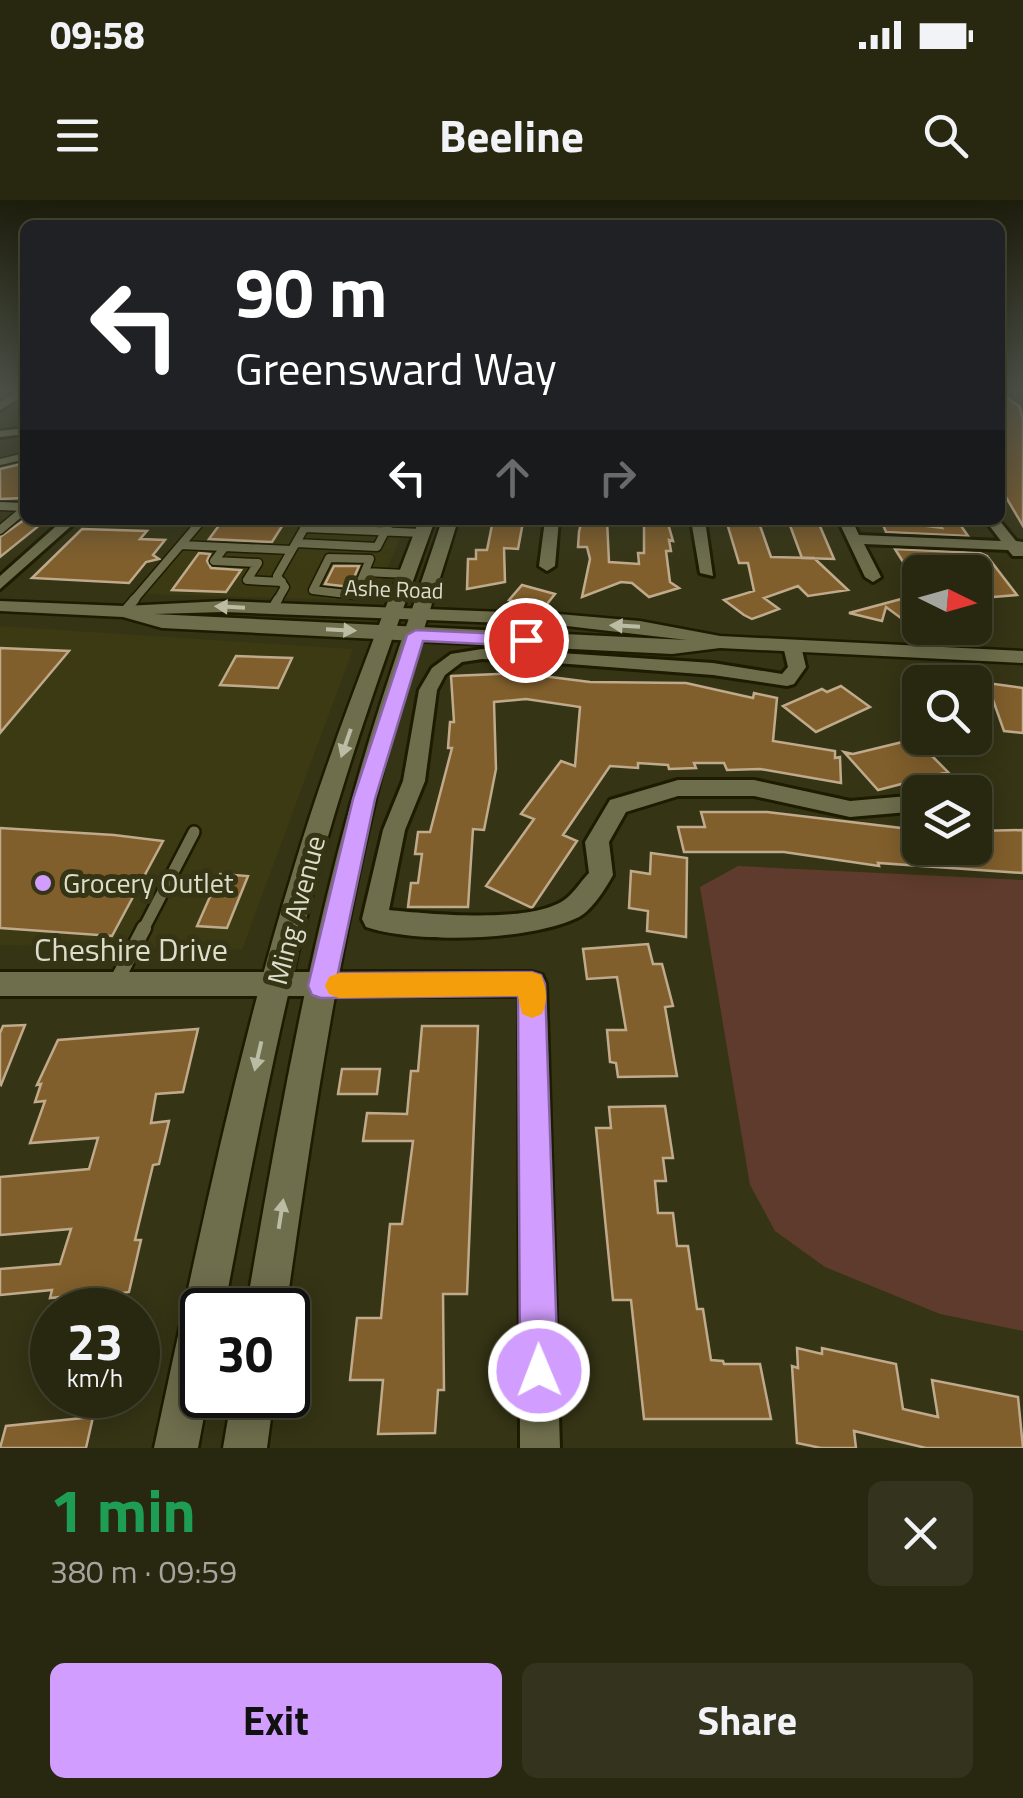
<!DOCTYPE html>
<meta charset="utf-8">
<style>
body{margin:0;font-family:"Titillium Web",sans-serif;background:#34331e;color:#f1f3f6;height:100vh;display:flex;flex-direction:column;font-size:38px;white-space:nowrap}
*{box-sizing:border-box;margin:0}
p{font-size:32px;color:#a5a59f}
.icon{flex:none;width:55px;height:55px;fill:none;stroke:currentColor;stroke-width:2;stroke-linecap:round;stroke-linejoin:round}
.map{position:relative;height:1248px;overflow:hidden}
.details{display:flex;flex-direction:column;background:#282710;flex:1}
.details>*{flex:none}
.banner{position:absolute;left:20px;top:20px;width:985px;height:305px;border-radius:15px;box-shadow:0 5px 25px #0003,0 0 0 2px #444430;background:#202124;color:#fff;overflow:hidden}
.needle{width:65px;rotate:95deg}
.fabs{position:absolute;left:902px;top:355px;display:grid;gap:20px}
.fabs a{display:grid;place-items:center;width:90px;height:90px;border-radius:15px;background:#282710;box-shadow:0 5px 25px #0003,0 0 0 2px #444430;font-size:50px}
.speed{position:absolute;left:30px;top:1088px;display:flex;gap:20px;font-size:50px;font-weight:700;text-align:center}
.speed>*{display:grid;place-content:center;width:130px;height:130px;border-radius:50%;background:#282710;box-shadow:0 5px 25px #0003,0 0 0 2px #444430;line-height:1}
.speed small{font-size:25px;font-weight:400}
.speed .limit{border:5px solid #111;border-radius:15px;background:#fff;color:#111}
.pin{position:absolute;display:grid;place-items:center;width:85px;height:85px;color:#fff;margin:-42px;border:5px solid #fff;border-radius:50%;box-shadow:0 2px 10px #0007}
.me{position:absolute;width:110px;margin:-55px;rotate:359deg;stroke-linejoin:round;filter:drop-shadow(0 0 8px #0008)}
.turn{display:flex;align-items:center;gap:35px;height:210px;padding:0 50px;font-size:45px}
.turn .icon{width:130px;height:130px;stroke-width:2.5}
.turn b{display:block;font-size:70px;line-height:85px}
.lanes{display:flex;align-items:center;height:95px;padding:0 50px;background:#0003;justify-content:center;gap:50px;direction:ltr}
.lanes .off{opacity:.35}
.round{display:grid;place-items:center;flex:none;width:105px;height:105px;border-radius:15px;background:#34331e}
.summary{display:flex;align-items:center;justify-content:space-between;height:170px;padding:0 50px}
h1{font-size:60px;font-weight:700;line-height:75px;color:#1e9e55}
.action{display:flex;gap:20px;margin-top:auto;padding:20px 50px}
.action a{flex:1;height:115px;border-radius:15px;background:#d19dfe;color:#111;font-size:40px;font-weight:700;line-height:115px;text-align:center}
.action a+a{background:#34331e;color:#f1f3f6}
.status{display:flex;justify-content:space-between;align-items:center;height:70px;padding:0 50px;background:#282710;direction:ltr}
.status svg{height:28px;fill:currentColor}
header{display:flex;justify-content:space-between;align-items:center;height:130px;padding:0 50px;background:#282710;font-size:45px;font-weight:700}
.map>svg:first-child{display:block}
.built{fill:#3b3a12}
.green{fill:#5e3b2c}
.building{fill:#815f2c;stroke:#c0aa8c;stroke-width:2.5}
.lines{fill:none;stroke-linecap:round;stroke-linejoin:round}
.service-far4-casing{stroke:#1d1b00;stroke-width:9}
.service-far3-casing{stroke:#1d1b00;stroke-width:11}
.service-far2-casing{stroke:#1d1b00;stroke-width:12}
.service-far1-casing{stroke:#1d1b00;stroke-width:16}
.service-casing{stroke:#1d1b00;stroke-width:19}
.minor-casing{stroke:#1d1b00;stroke-width:6}
.tertiary-casing{stroke:#1d1b00;stroke-width:5}
.secondary-casing{stroke:#1d1b00;stroke-width:5}
.service-far4{stroke:#6e6e4d;stroke-width:6}
.service-far3{stroke:#6e6e4d;stroke-width:8}
.service-far2{stroke:#6e6e4d;stroke-width:9}
.service-far1{stroke:#6e6e4d;stroke-width:11}
.service{stroke:#6e6e4d;stroke-width:14}
.minor{fill:#6e6e4d;fill-rule:evenodd}
.tertiary{fill:#6e6e4d;fill-rule:evenodd}
.secondary{fill:#6e6e4d;fill-rule:evenodd}
.oneway{fill:#bbbca4}
.route{fill:#d19dfe;stroke:#8866a5;stroke-width:2.5}
.slow{fill:#f59e0b}
.poi-dot{fill:#d19dfe;stroke:#353415;stroke-width:4}
.labels{text-anchor:middle;stroke-width:10;stroke-linejoin:round;paint-order:stroke}
.far-street-label{font-size:22px;fill:#dcddca;stroke:#353415}
.poi-label{font-size:28px;fill:#dcddca;stroke:#353415;text-anchor:start}
.street-label{font-size:28px;fill:#dcddca;stroke:#353415}
.near-street-label{font-size:32px;fill:#dcddca;stroke:#353415}
</style>
<div class="status"><b>09:58</b><svg viewBox="0 0 49 12"><path d="M0 12V9h3v3zM5 12V6h3v6zM10 12V3h3v9zM15 12V0h3v12zM26 1h20v11H26zM47 4h2v5h-2z"/></svg></div>
<header><svg class="icon" aria-label="menu" viewBox="0 0 24 24"><path d="M4 6h16M4 12h16M4 18h16"/></svg>Beeline<svg class="icon" aria-label="search" viewBox="0 0 24 24"><circle cx="10" cy="10" r="6"/><path d="M15 15l6 6"/></svg></header>
<div class="map">
<svg width="1023" height="1248" viewBox="0 0 1023 1248">
<rect width="100%" height="100%" fill="#353415"/>
<path class="built" d="M204 320H408L373 401 144 394Z
M0 426 353 449 242 750 0 745Z"/>
<path class="green" d="M738 666 1023 680V1131L940 1114 825 1067 775 1031 750 985 700 687Z"/>
<path class="building" d="M1004 195 1020 207 1023 220V326L1000 287Z
M25 263V298L0 299V269Z
M24 320H46L0 357V337Z
M223 320 250 321 286 320 272 342 209 339Z
M493 320 523 322 518 349 504 348 505 382 467 389 468 359H476V350H487Z
M587 320H607L609 362 639 364 638 353H644V320H667L673 341 669 340 671 351H666L670 382 679 388 649 397 632 383 621 382 582 397 590 359 587 347H578L579 332 581 323Z
M726 320H758L771 357 814 358 848 390 808 396 798 386 764 398 779 409 752 419 744 415 724 400 754 391 748 363H739Z
M788 320 819 324 834 359 802 358Z
M881 320 942 328 937 320H957L968 336 886 332Z
M82 329 147 331 140 339 165 340 153 355 159 359 146 362 129 383 32 378Z
M895 349 980 353 987 356 1017 395 981 398 975 392V372L910 373Z
M199 353 210 354 207 361 211 368 241 370 226 392 172 390Z
M334 366H359L350 387 325 384Z
M522 385 555 394 543 409 509 400Z
M920 394V432L886 407 882 421 849 413Z
M0 448 69 451 0 533Z
M236 456 292 458 278 488 220 485Z
M519 473 590 482 686 483 753 498 754 493 777 498 773 541 835 551V558L840 557 841 583 760 569 727 570 724 563H694L696 568 669 569 668 565 638 563V568L610 566 563 635 577 641 532 708 486 686 534 619 521 614 561 561 575 566 580 507 526 499 494 502 496 569 484 630 473 629 468 707H408L411 683H418L422 654H415L418 632H430L452 548H448L450 522H454L451 476Z
M987 483 1023 488V533L1004 531Z
M841 486 870 507 816 532 783 506 822 489 827 492Z
M915 539 948 572 878 590 844 552 853 554Z
M701 612H767L901 628 903 634 920 635V648H983L975 631 1023 630V673L878 663 879 666 784 652H684L678 627H705Z
M0 628 114 635 163 641 112 736 0 728Z
M651 653 687 658 686 737 647 731 648 711 629 708 631 671 650 674Z
M220 674 248 676 227 728 197 726Z
M648 744 653 764H662L673 806 665 807 677 876 618 877 616 863 610 862 607 830H626L617 777 587 779 583 749Z
M25 825 1 885 0 884V833L3 826Z
M422 826H478L467 1094H443L444 1190H438L435 1233 378 1234 383 1180H350L357 1118H381L390 1024H402L413 941H363L367 913 407 914 411 871H418Z
M198 829 183 892 156 894 151 923 169 921 159 964 153 965 135 1040H141L129 1092 69 1102 71 1096 50 1098 52 1090 0 1095V1069L60 1064 71 1029 0 1035V977L89 969 98 938 30 943 45 901 35 902 41 884 37 885 58 840Z
M342 869H380L377 894H338Z
M665 906 673 958H663L666 981H655L658 1013H673L677 1046H688L697 1109H703L711 1160 723 1161 724 1164H760L771 1219H644L631 1100H613L596 928H611L609 907Z
M797 1148 822 1154V1148L896 1164 903 1209 938 1217 932 1180 1018 1197 1023 1248H926L854 1231 856 1248H821L797 1243 792 1166 798 1168Z
M93 1217 86 1248H0L6 1226Z"/>
<g class="lines">
<g class="service-far4-casing">
<path id="service-far4" d="M0 262 25 256"/>
</g>
<g class="service-far3-casing">
<path id="service-far3" d="M0 306 25 307
M304 328 422 333
M0 330 25 309
M296 343 377 347 391 320
M181 345 291 350
M224 348 214 361 258 363 247 380 282 382
M329 358 370 359 355 395 313 390Z
M365 372 406 374
M133 401 202 320
M277 401 285 387 277 376 309 320"/>
</g>
<g class="service-far2-casing">
<path id="service-far2" d="M272 409 278 399
M124 412 135 399"/>
</g>
<g class="service-far1-casing">
<path id="service-far1" d="M143 730 194 632"/>
</g>
<g class="service-casing">
<path id="service" d="M115 784 144 728"/>
</g>
<g class="minor-casing">
<path id="minor" d="M17 191H25V195L0 210V202Z
M25 228V234L0 237V231Z
M63 320H78L0 389V376Z
M545 320H559L555 366 547 371 539 366Z
M691 320H705L713 376 700 373Z
M838 320H852L859 335 1001 341 985 320H999L1016 341 1023 342V356H1013L1008 350 864 344 881 377 873 382 865 377Z
M792 441 801 446 806 467 794 484 787 486 713 475 530 461 482 459 462 462 445 475 437 490 425 581 405 630 389 710C430 714 537 725 568 697 576 690 582 680 589 673L585 642 610 600 678 580H754L850 601 920 595V611L850 617 754 596H678L626 612 609 642 613 675C606 688 592 710 579 717 531 741 417 744 366 727L362 719 383 630 403 581 419 490 432 468 451 454 482 449 530 451 713 463 782 474 788 467 783 446Z
M0 772H532L542 775 546 784 560 1248H520L519 796H0Z"/>
</g>
<g class="tertiary-casing">
<path id="tertiary" d="M0 401 124 406 224 401 558 414 640 421 720 436 1023 451V463L720 448 672 454 162 428 123 417 0 411ZM224 412 558 425 687 440 154 414Z"/>
</g>
<g class="secondary-casing">
<path id="secondary" d="M419 320H435C394 434 352 548 320 665 281 812 252 961 224 1110H202V1195H208L198 1248H154C196 1052 236 855 295 664 330 547 376 434 419 320Z
M442 320H458C429 415 397 509 374 606 335 772 310 941 286 1110H246C275 940 305 769 351 603 377 507 411 414 442 320Z
M232 1195H274L267 1248H223Z"/>
</g>
<use href="#service-far4" class="service-far4"/>
<use href="#service-far3" class="service-far3"/>
<use href="#service-far2" class="service-far2"/>
<use href="#service-far1" class="service-far1"/>
<use href="#service" class="service"/>
<use href="#minor" class="minor"/>
<use href="#tertiary" class="tertiary"/>
<use href="#secondary" class="secondary"/>
</g>
<defs><path id="oneway-solid" d="M-6-.8H1V-3.2L6.5 0L1 3.2V.8H-6Z" transform="scale(2.5)"/></defs>
<g class="oneway">
<use href="#oneway-solid" transform="translate(230 407) rotate(-177)"/>
<use href="#oneway-solid" transform="translate(625 426) rotate(-177)"/>
<use href="#oneway-solid" transform="translate(341 430) rotate(3)"/>
<use href="#oneway-solid" transform="translate(346 543) rotate(109)"/>
<use href="#oneway-solid" transform="translate(258 856) rotate(103)"/>
<use href="#oneway-solid" transform="translate(281 1014) rotate(-81)"/>
</g>
<linearGradient id="sky" x2="0" y2="1"><stop stop-color="#1d1d0c"/><stop offset="0.52" stop-color="#4b5046"/><stop offset="1" stop-color="#4b5046" stop-opacity="0"/></linearGradient>
<rect width="1023" height="366" fill="url(#sky)"/>
<path class="route" d="M416 430 526 435 534 440 526 446 423 441 375 599 338 773 532 772 541 775 545 784 558 1171 552 1184 539 1190 525 1184 520 1171 518 796 321 798 312 795 308 786 353 599 407 435Z"/>
<path class="slow" d="M532 772 541 775C547 788 548 801 542 814L532 818 522 814 518 796 339 798 329 794 325 786 329 777 339 773Z"/>
<circle class="poi-dot" cx="43" cy="683" r="10"/>
<g class="labels">
<g class="far-street-label">
<text transform="translate(394 389) rotate(2)" y="8">Ashe Road</text>
</g>
<g class="poi-label">
<text x="63" y="693">Grocery Outlet</text>
</g>
<g class="street-label">
<text transform="translate(296 710) rotate(-75)" y="10">Ming Avenue</text>
</g>
<g class="near-street-label">
<text x="131" y="761">Cheshire Drive</text>
</g>
</g>
</svg>
<div class="fabs">
<a><svg class="needle" viewBox="-14 -14 28 28"><path d="M0-13l5 13h-10z" fill="#e53935"/><path d="M0 13l5-13h-10z" fill="#a5a59f"/></svg></a>
<a><svg class="icon" aria-label="search" viewBox="0 0 24 24"><circle cx="10" cy="10" r="6"/><path d="M15 15l6 6"/></svg></a>
<a><svg class="icon" aria-label="layers" viewBox="0 0 24 24"><path d="M12 4l9 5-9 5-9-5zM3 14l9 5 9-5"/></svg></a>
</div>
<div class="speed"><div>23<small>km/h</small></div><div class="limit">30</div></div>
<div class="pin" style="left:526px;top:440px;background:#d93025"><svg class="icon" aria-label="arrive" viewBox="0 0 24 24"><path d="M6 21V4h12l-3 4 3 4H6"/></svg></div>
<svg class="me" style="left:539px;top:1171px" viewBox="-20 -20 40 40"><circle r="17" fill="#d19dfe" stroke="#fff" stroke-width="3"/><path d="M0-11L8 9 0 5-8 9z" fill="#fff"/></svg>
<div class="banner">
<div class="turn"><svg class="icon" aria-label="left" viewBox="0 0 24 24"><path d="M17 20v-9H6M10 6l-5 5 5 5"/></svg><div><b>90 m</b>Greensward Way</div></div>
<div class="lanes"><svg class="icon" aria-label="left" viewBox="0 0 24 24"><path d="M17 20v-9H6M10 6l-5 5 5 5"/></svg><svg class="icon off" aria-label="ahead" viewBox="0 0 24 24"><path d="M12 20V5M6 11l6-6 6 6"/></svg><svg class="icon off" aria-label="right" viewBox="0 0 24 24"><path d="M7 20v-9h11M14 6l5 5-5 5"/></svg></div>
</div>
</div>
<section class="details">
<div class="summary"><div><h1>1 min</h1><p>380 m · 09:59</p></div><a class="round"><svg class="icon" aria-label="close" viewBox="0 0 24 24"><path d="M6 6l12 12M18 6L6 18"/></svg></a></div>
<div class="action"><a>Exit</a><a>Share</a></div>
</section>
